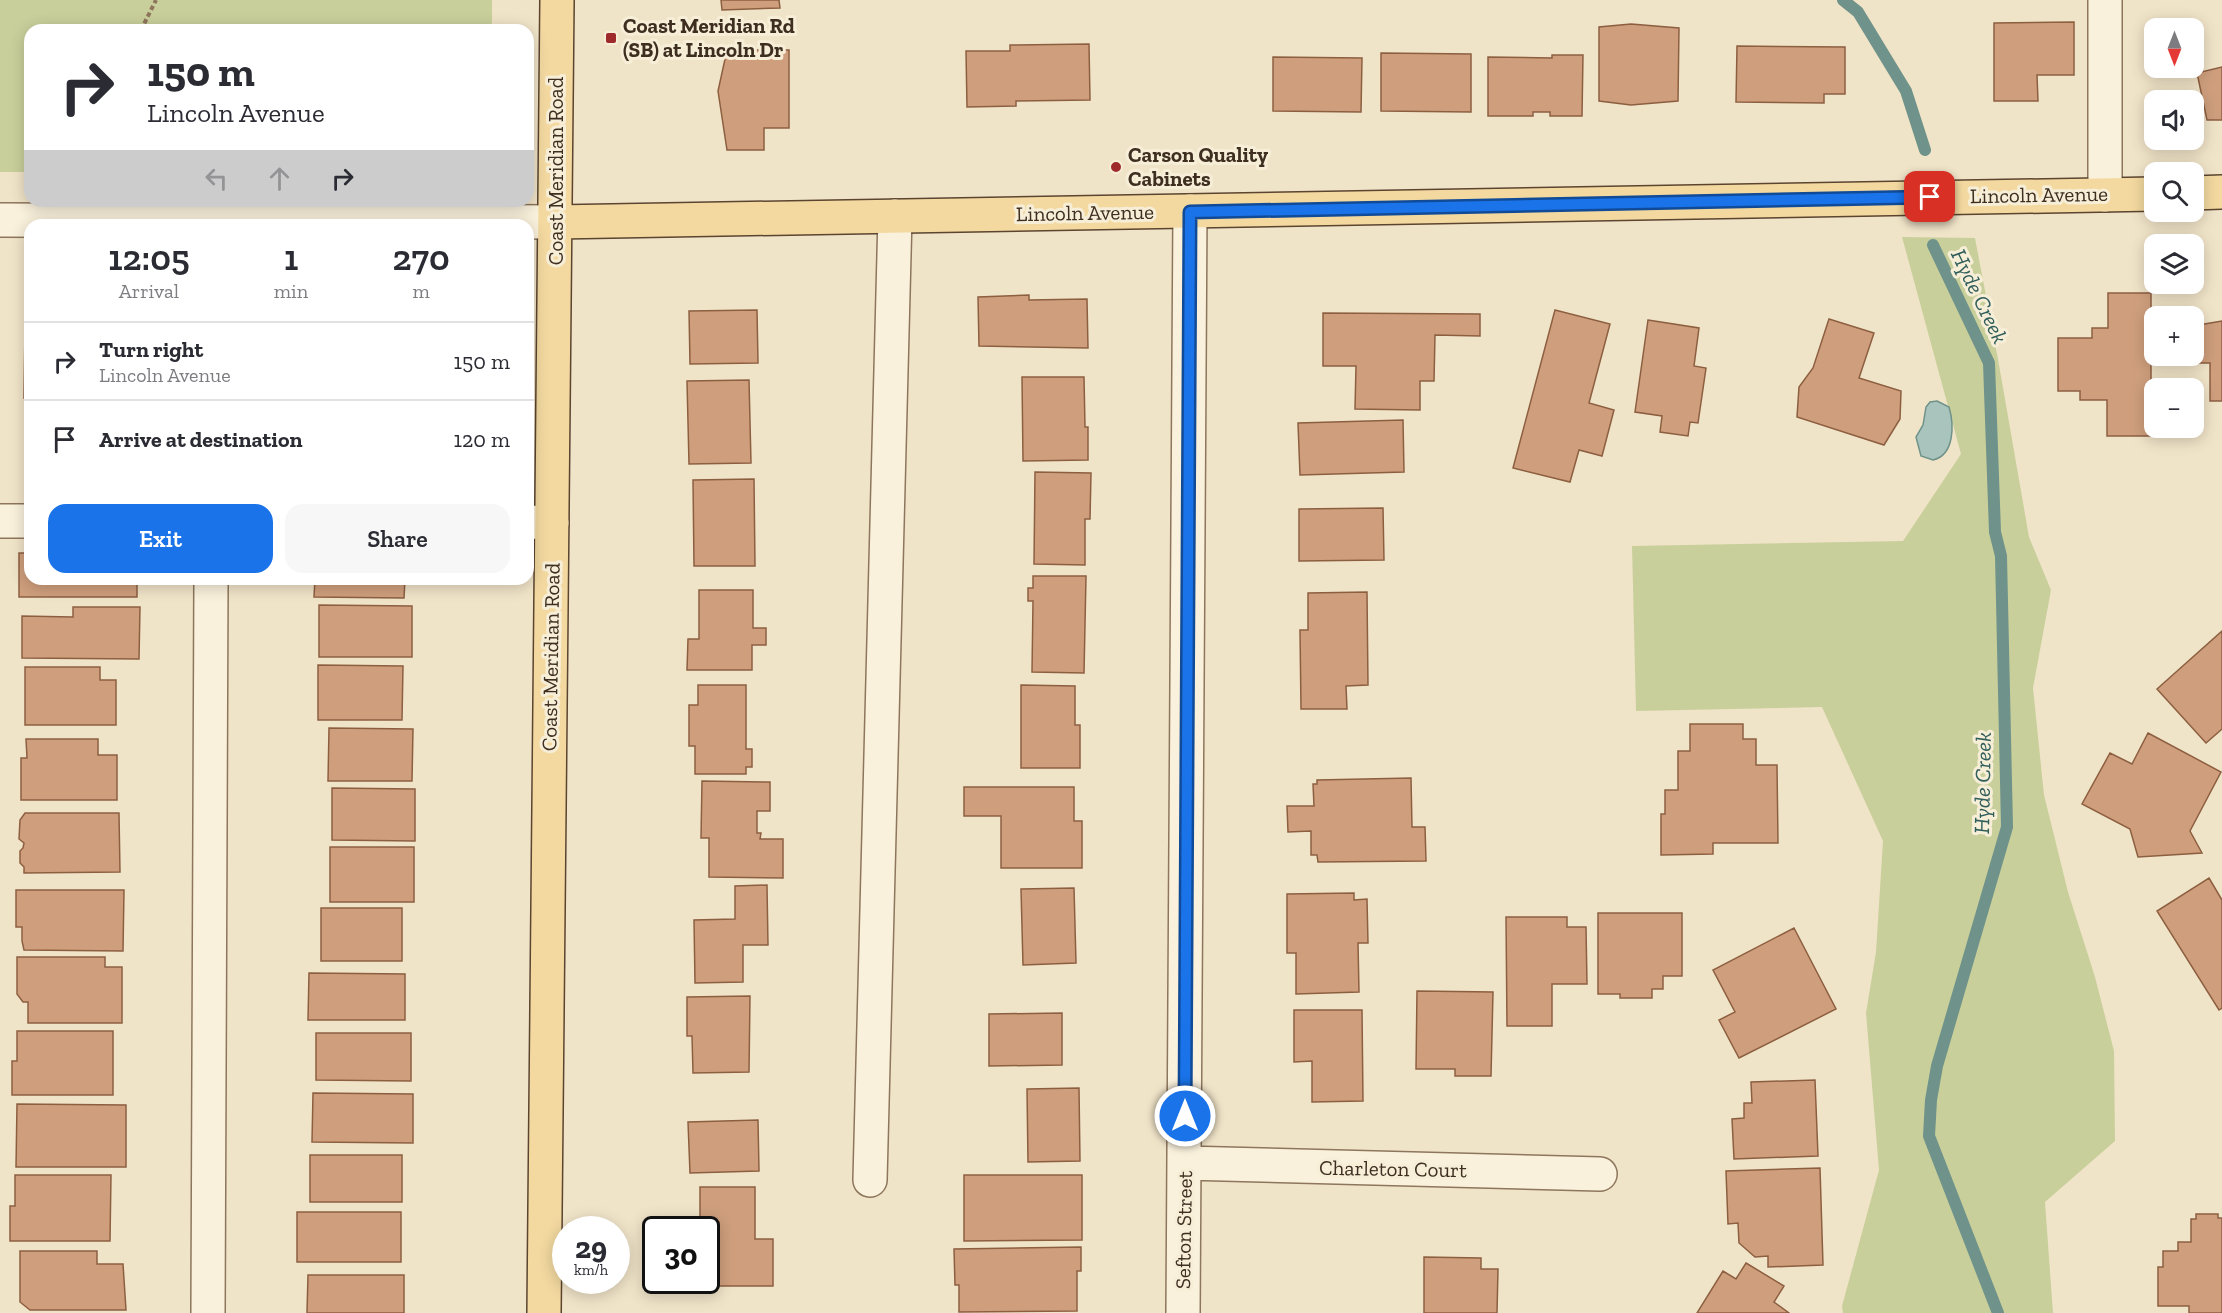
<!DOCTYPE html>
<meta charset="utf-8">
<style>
body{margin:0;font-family:"Zilla Slab",serif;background:#f7f7f7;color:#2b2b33;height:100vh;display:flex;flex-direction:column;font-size:22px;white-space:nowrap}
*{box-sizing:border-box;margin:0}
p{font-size:20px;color:#7c7c81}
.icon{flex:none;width:33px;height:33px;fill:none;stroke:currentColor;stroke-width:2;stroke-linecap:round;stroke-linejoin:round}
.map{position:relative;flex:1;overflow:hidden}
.drawer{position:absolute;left:24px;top:219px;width:510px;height:366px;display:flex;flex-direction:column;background:#fff;border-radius:18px;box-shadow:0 3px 15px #0003}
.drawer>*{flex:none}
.banner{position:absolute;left:24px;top:24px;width:510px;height:183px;border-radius:18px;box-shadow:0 3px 15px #0003;background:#fff;color:#2b2b33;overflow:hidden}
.needle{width:39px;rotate:180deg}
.tools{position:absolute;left:2144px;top:18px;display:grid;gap:12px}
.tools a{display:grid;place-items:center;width:60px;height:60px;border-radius:12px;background:#fff;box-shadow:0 3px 15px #0003;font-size:30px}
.speed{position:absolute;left:552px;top:1216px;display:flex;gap:12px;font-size:30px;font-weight:700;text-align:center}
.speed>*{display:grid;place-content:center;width:78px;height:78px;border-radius:50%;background:#fff;box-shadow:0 3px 15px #0003;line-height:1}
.speed small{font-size:15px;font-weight:400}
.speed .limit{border:3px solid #111;border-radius:9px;background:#fff;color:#111}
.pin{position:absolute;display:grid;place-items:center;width:51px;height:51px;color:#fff;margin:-26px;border-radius:12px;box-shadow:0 3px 9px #0006}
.me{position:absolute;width:66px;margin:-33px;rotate:0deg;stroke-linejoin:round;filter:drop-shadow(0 0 4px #0008)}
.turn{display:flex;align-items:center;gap:21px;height:126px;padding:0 24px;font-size:27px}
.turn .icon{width:78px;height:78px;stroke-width:2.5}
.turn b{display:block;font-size:42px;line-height:51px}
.lanes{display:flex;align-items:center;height:57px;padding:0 24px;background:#0003;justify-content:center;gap:30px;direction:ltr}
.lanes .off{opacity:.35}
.eta{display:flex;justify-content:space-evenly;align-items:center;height:102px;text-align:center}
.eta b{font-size:36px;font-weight:600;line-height:42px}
.action{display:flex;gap:12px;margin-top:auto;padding:12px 24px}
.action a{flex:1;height:69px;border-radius:18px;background:#1a73e8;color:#fff;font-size:24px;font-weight:600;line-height:69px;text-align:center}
.action a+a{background:#f7f7f7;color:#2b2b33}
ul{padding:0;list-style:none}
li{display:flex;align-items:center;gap:18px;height:78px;padding:0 24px;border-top:2px solid #e1e1e2}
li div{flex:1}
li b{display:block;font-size:22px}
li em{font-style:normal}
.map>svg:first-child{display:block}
.green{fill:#c9cf9b}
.water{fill:#a9c4bc;stroke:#6f938a;stroke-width:1.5}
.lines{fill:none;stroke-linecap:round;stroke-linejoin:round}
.stream{stroke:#6f938a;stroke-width:12}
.building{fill:#cf9f7d;stroke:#8d5f41;stroke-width:1.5}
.minor-casing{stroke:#8d765c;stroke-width:36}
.major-casing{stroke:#5b4430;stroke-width:36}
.path{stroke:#8d765c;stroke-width:4;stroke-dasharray:4.5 3;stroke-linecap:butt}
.minor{stroke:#faf1dc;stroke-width:33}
.major{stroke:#f3d9a0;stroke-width:33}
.route-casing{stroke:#114b97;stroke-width:15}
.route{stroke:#1a73e8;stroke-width:10}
.poi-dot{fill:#9e2a2b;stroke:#f7eed8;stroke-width:2}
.labels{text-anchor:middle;stroke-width:6;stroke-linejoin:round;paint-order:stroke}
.poi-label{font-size:21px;font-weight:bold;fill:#3d2e20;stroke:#f7eed8;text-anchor:start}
.street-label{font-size:21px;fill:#3d2e20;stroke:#f7eed8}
.water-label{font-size:22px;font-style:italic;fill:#2f5d5a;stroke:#f7eed8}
</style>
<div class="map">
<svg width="2222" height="1313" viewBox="0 0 2222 1313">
<rect width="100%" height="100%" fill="#f0e4c8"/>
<path class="green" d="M0 0H492V23L486 30H30V172H0Z
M1902 237 1975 238 1998 359 2029 537 2051 590 2033 688 2044 795 2068 892 2095 977 2114 1051 2115 1141 2045 1202 2053 1313H1843L1842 1306 1879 1170 1866 1013 1876 952 1883 841 1822 707 1636 711 1632 546 1903 541 1961 454Z"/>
<path class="water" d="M1937 401 1949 407C1954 424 1955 455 1933 460L1921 456 1916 437 1923 425 1926 407 1930 402Z"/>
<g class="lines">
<path class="stream" d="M1843 0 1858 12 1906 91 1925 150
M1933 245 1989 363 1995 532 2001 556 2007 827 1937 1066 1931 1100 1929 1136 1998 1313"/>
</g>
<path class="building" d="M721 0H779L780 8 722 10Z
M2074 22V75H2037L2038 101H1994V23Z
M1631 24 1679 28 1678 101 1631 105 1599 101V27Z
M1089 44 1090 100 1016 101V106L967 107 966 51H1010V45Z
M1737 46 1845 47V94H1824V103L1736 102Z
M727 50H789V128H764V150H727L718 91Z
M1381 53 1471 54V112L1381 111Z
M1552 55H1583L1582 116H1550V112H1533V116H1488V57L1552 58Z
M1273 57 1362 58 1361 112 1273 111Z
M2222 67V120H2207L2197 73Z
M2108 293H2151V436H2107V400H2080V391H2058V338H2092V328H2108Z
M1029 295V300L1087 299 1088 348 979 346 978 297Z
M757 310 758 363 690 364 689 311Z
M1555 310 1610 324 1589 403 1614 410 1602 456 1579 450 1570 482 1513 468Z
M1323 313 1480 314V336L1435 335 1434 381H1420V410L1355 409 1356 366H1323Z
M1829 319 1874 333 1859 378 1901 391 1900 419 1884 445 1797 417 1799 387 1813 368Z
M1648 320 1699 328 1694 366 1706 368 1698 423 1690 422 1688 436 1660 432 1662 416 1635 412Z
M2222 321V401H2210V363H2169V356H2193V326Z
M25 328H30V398H24Z
M1022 377H1084L1085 427H1088V460L1023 461Z
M749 380 751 463 689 464 687 381Z
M1403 420 1404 472 1300 475 1298 423Z
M1035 472 1091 473 1090 519H1085V565L1034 564Z
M754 479 755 566H694L693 480Z
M1383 508 1384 560 1299 561V509Z
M19 553H30V579H151V584H137V597H19Z
M1033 576H1086L1084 673 1032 672 1033 601H1028V588H1033Z
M315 579H405L404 598 314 597Z
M699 590H753V628H766V645H752V670H687L688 639H699Z
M1367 592 1368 685 1346 686 1347 709H1301L1300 630H1308V593Z
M319 605 412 606V657H319Z
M73 607H140L139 659 22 658V616L73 617Z
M2222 631V729L2206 743 2157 689Z
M318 665 403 666 402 720H318Z
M25 667H100V680H116V725H25Z
M698 685H746V749H752V767H746V774H695V746H689V705H698Z
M1021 685 1075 686V725H1080V768H1021Z
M1690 724H1743V739H1756V765H1777L1778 843H1713V854L1661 855V814H1665V790H1678V751H1690Z
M329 728 413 729 412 781H328Z
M2148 733 2221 772 2190 831 2202 853 2138 857 2130 829 2082 804 2110 753 2132 764Z
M26 739H98V755H117V800H21V758H27Z
M1411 778 1412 827H1425L1426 861 1318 862 1317 855H1311V831L1288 832 1287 806H1314L1313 784H1317V780Z
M702 781 770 782V811H757V833H761L760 839H783V878L709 877V838H701Z
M964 787H1074V821H1082V868H1001V816H964Z
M332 788 415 789V841L332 840Z
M25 813H119L120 872 24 873V867L20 863V851L23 848 24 843 19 839 20 820Z
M330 847H414V902H330Z
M2209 878 2222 900V1008L2219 1010 2157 911Z
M767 885 768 945H743V982L695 983 694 920 735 919V886Z
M1074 888 1076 963 1023 965 1021 889Z
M16 890H124L123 951 24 950 22 941V927H16Z
M1354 893V900L1367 899 1368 943H1358L1359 992 1296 994V953H1287V894Z
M321 908H402V961H321Z
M1598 913H1682V976H1663V989H1652V998H1620V994H1598Z
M1506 917H1567V927H1586L1587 984H1552V1026H1507Z
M1794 928 1836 1009 1739 1058 1719 1020 1735 1012 1713 970Z
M17 957H105V967H122V1023H28V1002H23L17 994Z
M309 973 405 974V1020H308Z
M1417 991 1493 992 1491 1076H1455V1069H1416Z
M750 996 749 1072 693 1073 692 1036H687V997Z
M1294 1010H1362L1363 1101 1312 1102V1061L1294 1062Z
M1062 1013V1065L989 1066V1014Z
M17 1031H113V1095H12V1061H17Z
M316 1033H411V1081L316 1080Z
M1815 1080 1818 1156 1734 1159 1732 1119 1744 1118V1103H1752L1751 1082Z
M1079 1088 1080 1161 1028 1162 1027 1089Z
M313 1093 413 1094V1143L312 1142Z
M17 1104 126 1105V1167H16Z
M758 1120 759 1171 690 1173 688 1122Z
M310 1155H402V1202H310Z
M1820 1168 1823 1265 1768 1267V1256L1755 1257 1739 1243 1738 1223 1728 1224 1726 1171Z
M15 1175H111L110 1241H10V1206H15Z
M964 1175H1082V1240L964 1241Z
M700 1187H755V1239H773V1286H701V1281H706V1230H700Z
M297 1212H401V1262H297Z
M2196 1214H2218V1218H2222V1313H2189V1306H2158V1267H2163V1251H2178V1242H2191V1219H2196Z
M1081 1247V1271H1077V1311L959 1312V1285H955L954 1249Z
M20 1251H97V1264H123L126 1310H30L20 1302Z
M1424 1257 1481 1258V1269H1498L1497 1313H1424Z
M1746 1263 1784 1286 1774 1302 1789 1313H1697L1723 1271 1736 1279Z
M308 1275H404V1313H307Z"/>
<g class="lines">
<g class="minor-casing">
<path id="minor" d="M2105 0V195
M0 220 556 222
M0 521H30
M528 522 552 523
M1185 1163 1600 1174
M870 1180 895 216
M208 1313 211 579
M1183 1313 1190 211"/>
</g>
<g class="major-casing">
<path id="major" d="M2193 193 2222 192
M556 222 2154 194
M544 1313 557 0"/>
</g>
<path class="path" d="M141 30 156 0"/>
<use href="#minor" class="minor"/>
<use href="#major" class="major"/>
</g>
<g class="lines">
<g class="route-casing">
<path id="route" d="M1185 1116 1190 212 1930 197"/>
</g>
<use href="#route" class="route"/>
</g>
<g class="poi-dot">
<rect x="605" y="32" width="12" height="12" rx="3"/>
<circle cx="1116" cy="167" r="6"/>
</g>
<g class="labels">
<g class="poi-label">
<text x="623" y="33">Coast Meridian Rd<tspan x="623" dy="24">(SB) at Lincoln Dr</tspan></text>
<text x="1128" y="162">Carson Quality<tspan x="1128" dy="24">Cabinets</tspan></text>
</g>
<g class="street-label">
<text transform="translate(556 171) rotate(-90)" y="7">Coast Meridian Road</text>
<text transform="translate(2039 195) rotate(-1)" y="7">Lincoln Avenue</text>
<text transform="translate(1085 213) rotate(-1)" y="7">Lincoln Avenue</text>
<text transform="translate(551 657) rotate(-89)" y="7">Coast Meridian Road</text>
<text transform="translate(1393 1169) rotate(1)" y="7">Charleton Court</text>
<text transform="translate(1184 1230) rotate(-89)" y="7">Sefton Street</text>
</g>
<g class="water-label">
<text transform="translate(1980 296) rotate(64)" y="8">Hyde Creek</text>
<text transform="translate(1982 783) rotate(-89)" y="8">Hyde Creek</text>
</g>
</g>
</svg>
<div class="tools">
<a><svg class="needle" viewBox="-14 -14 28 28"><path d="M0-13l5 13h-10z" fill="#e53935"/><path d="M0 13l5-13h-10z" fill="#7c7c81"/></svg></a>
<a><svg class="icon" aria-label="sound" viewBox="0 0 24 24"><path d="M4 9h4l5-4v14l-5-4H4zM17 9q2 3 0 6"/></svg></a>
<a><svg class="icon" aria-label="search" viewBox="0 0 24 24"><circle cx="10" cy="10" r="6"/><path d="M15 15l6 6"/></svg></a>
<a><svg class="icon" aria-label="layers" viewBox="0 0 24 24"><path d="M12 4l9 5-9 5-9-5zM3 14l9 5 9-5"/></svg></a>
<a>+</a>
<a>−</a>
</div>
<div class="speed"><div>29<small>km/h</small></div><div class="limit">30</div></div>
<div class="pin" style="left:1930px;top:197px;background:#d93025"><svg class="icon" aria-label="arrive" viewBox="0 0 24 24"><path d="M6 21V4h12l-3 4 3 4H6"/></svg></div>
<svg class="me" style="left:1185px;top:1116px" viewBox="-20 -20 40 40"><circle r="17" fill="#1a73e8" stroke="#fff" stroke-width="3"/><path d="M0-11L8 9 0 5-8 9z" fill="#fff"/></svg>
<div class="banner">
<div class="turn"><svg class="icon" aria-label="right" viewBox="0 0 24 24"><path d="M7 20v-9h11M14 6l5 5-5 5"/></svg><div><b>150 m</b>Lincoln Avenue</div></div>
<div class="lanes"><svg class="icon off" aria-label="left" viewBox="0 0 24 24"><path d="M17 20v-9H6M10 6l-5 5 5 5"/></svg><svg class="icon off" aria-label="ahead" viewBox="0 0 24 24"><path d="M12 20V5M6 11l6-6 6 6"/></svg><svg class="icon" aria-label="right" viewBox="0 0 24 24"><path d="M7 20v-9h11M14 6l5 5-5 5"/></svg></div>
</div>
<section class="drawer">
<div class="eta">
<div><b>12:05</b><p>Arrival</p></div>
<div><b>1</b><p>min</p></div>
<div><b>270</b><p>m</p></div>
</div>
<ul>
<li><svg class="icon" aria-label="right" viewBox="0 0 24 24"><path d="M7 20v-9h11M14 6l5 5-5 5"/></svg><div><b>Turn right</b><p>Lincoln Avenue</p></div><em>150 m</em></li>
<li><svg class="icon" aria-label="arrive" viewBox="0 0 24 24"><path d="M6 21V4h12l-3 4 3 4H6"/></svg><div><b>Arrive at destination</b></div><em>120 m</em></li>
</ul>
<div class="action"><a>Exit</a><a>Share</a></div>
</section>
</div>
